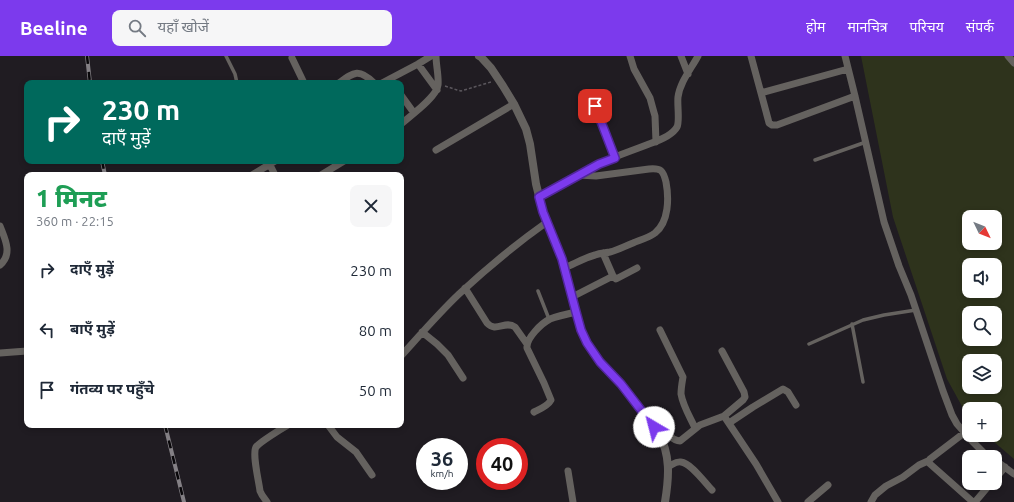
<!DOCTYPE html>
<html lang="hi">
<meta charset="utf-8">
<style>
body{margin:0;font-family:Ubuntu,"Noto Sans Devanagari",sans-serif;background:#f6f6f7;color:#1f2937;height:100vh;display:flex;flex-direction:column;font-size:15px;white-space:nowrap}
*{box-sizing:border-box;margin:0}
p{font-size:13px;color:#747a83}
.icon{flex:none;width:22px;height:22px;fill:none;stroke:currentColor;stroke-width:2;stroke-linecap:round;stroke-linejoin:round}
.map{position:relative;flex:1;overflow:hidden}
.details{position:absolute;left:24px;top:116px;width:380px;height:256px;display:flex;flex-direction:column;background:#fff;border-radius:8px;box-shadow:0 2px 6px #0003}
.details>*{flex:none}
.guide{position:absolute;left:24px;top:24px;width:380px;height:84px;border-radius:8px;box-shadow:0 2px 6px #0003;background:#00695c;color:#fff;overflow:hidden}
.needle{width:26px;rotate:133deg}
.fabs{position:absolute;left:962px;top:154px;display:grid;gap:8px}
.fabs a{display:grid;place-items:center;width:40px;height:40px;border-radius:8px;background:#fff;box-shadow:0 2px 6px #0003;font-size:20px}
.speed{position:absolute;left:416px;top:382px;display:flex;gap:8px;font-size:20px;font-weight:700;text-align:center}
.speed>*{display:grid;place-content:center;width:52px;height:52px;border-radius:50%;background:#fff;box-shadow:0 2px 6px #0003;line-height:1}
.speed small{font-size:10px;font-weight:400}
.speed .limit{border:6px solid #d22;background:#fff;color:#111}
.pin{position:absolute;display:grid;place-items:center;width:34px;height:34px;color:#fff;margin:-17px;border-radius:8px;box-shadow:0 2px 6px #0006}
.me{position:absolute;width:44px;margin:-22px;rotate:323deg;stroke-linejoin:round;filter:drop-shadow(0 0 3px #0008)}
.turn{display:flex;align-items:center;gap:14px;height:84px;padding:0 12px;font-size:18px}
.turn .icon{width:52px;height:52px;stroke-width:2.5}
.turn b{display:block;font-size:28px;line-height:34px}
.round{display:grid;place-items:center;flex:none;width:42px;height:42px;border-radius:8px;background:#f6f6f7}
.headline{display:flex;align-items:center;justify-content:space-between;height:68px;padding:0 12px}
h1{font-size:24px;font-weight:800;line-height:30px;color:#1e9e55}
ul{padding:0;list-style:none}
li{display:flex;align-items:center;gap:12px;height:60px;padding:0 12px}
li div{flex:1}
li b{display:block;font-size:15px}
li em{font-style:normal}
header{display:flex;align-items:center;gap:24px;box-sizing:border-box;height:56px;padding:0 20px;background:#7c3aed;color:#fff}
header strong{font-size:19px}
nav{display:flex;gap:22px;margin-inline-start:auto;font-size:14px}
.search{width:280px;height:36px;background:#f6f6f7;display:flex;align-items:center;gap:10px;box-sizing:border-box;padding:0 14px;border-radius:8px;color:#747a83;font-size:15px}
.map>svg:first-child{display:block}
.green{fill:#2e331c;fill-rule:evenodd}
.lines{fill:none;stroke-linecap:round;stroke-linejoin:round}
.path{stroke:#5b575d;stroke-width:1.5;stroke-dasharray:3 2;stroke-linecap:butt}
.service{stroke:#65625f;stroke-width:3.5}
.minor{stroke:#65625f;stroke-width:7}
.tertiary{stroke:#65625f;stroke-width:8}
.rail-casing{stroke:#848085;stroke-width:4}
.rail{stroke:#09070a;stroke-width:2.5;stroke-dasharray:8;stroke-linecap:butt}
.route-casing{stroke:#51269a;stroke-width:10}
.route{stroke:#7c3aed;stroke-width:7}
</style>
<header>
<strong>Beeline</strong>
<div class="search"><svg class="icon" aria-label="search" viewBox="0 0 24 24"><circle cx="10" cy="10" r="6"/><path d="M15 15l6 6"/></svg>यहाँ खोजें</div>
<nav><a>होम</a><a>मानचित्र</a><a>परिचय</a><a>संपर्क</a></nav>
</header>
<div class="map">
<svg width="1014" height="446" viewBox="0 0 1014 446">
<rect width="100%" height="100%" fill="#201c22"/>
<path class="green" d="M861 0H1014V403L986 379H995V353H969V363L947 323 893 161ZM969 161H995V187H969ZM969 209H995V235H969ZM969 257H995V283H969ZM969 305H995V331H969Z"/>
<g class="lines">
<path class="path" d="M445 30 457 34 461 35 491 26"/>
<path class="service" d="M226 0 235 18 237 27
M815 104 866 86
M538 235 549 263
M852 268 863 326
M809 288 863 264 884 259 916 254
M401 354 402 355"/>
<path class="minor" d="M630 0 634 13 650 42 653 53 655 60 656 86
M681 0 688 18
M751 0 768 63 769 67 772 69H777L855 40
M845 0 855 40 884 166 899 210 911 239 943 335 952 359 957 368 972 385 983 396 990 401
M1008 0 1014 7
M292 2 304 27
M418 8 437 34
M339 27C354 16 359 12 374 27
M382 27 418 8 431 0
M590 37 615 102
M761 37 848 13
M401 39 414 57
M401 68C410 60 437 41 438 29 439 21 436 9 436 0
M436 94 514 48
M268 105 275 119
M252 119 275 105
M321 119 344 105
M539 141C559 130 578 119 598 109 614 100 632 95 649 88 658 85 672 80 677 71 680 65 677 49 678 41 680 26 691 13 698 0
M0 170C5 183 13 198 0 209
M603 197 613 220 616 223 637 212
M564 212C574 208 584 202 595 199 600 197 605 197 610 196 618 194 625 190 633 187 640 184 648 182 655 177 669 166 669 142 666 126 663 114 661 112 649 113L596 120 579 119
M465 232 487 267C496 277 505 264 515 271L527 288
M572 241 613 220
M660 274 682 319 683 321C682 327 681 332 681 338 683 350 690 361 695 372
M422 276 437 288 448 299 463 322
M0 297 27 295
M401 300C420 279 439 257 459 238 487 212 516 188 547 166
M534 356C540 353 548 350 551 344L544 327 527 292C526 282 542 267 550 263 558 260 567 258 576 256
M724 360 756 408 778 446
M729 367 753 351 783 333 788 336 796 349
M328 369 337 381 356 396 372 419
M654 371C664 373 671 385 680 385L700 369 724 360 743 344 745 341 744 336 722 295
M964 377 930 403 929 407 973 446
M995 404 1014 418
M669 410C672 409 676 405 681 406 691 407 705 427 712 434
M568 415 573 446
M995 423 1005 411
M267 446 262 439 260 435C259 426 252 398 256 391 260 386 281 373 288 369
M808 446 828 429
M871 446 875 439 886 430 903 421 919 409 928 405
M975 446 991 427"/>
<path class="tertiary" d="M479 0 481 1 491 12 503 30 514 48 526 73 530 88 536 128 543 156 562 203 576 256 581 274 587 287 600 306 621 328 658 376C671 399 669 421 665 446"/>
<g class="rail-casing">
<path id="rail" d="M87 0 90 27
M102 105 105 119
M165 369 184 446"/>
</g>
<use href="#rail" class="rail"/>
</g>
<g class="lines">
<g class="route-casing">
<path id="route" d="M595 50 615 102 599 108 539 141 543 156 562 203 576 256 581 274 587 287 600 306 621 328 654 371"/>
</g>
<use href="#route" class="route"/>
</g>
</svg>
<div class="fabs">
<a><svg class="needle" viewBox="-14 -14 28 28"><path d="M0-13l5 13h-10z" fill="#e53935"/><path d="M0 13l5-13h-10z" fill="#747a83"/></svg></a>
<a><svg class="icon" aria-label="sound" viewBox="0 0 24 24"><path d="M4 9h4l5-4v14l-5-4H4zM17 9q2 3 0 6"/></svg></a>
<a><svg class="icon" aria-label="search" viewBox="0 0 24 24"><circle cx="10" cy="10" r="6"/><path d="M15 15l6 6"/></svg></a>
<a><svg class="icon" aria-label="layers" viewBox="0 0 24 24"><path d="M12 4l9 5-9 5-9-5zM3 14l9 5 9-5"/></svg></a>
<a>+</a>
<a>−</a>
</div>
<div class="speed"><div>36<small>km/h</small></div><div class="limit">40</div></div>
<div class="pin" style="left:595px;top:50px;background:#d93025"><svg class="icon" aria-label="arrive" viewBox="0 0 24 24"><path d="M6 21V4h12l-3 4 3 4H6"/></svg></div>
<svg class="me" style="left:654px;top:371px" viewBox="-20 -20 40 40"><circle r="19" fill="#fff"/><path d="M0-13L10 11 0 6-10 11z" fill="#7c3aed"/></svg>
<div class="guide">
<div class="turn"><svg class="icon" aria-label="right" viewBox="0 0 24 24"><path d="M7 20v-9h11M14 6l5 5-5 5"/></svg><div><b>230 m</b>दाएँ मुड़ें</div></div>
</div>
<section class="details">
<div class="headline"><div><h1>1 मिनट</h1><p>360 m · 22:15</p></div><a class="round"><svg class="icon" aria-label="close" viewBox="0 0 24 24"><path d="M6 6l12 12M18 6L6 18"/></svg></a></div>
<ul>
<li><svg class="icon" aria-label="right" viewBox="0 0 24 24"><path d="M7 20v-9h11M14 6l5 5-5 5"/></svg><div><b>दाएँ मुड़ें</b></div><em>230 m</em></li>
<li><svg class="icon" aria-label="left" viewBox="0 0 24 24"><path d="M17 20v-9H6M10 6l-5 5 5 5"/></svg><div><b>बाएँ मुड़ें</b></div><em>80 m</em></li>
<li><svg class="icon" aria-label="arrive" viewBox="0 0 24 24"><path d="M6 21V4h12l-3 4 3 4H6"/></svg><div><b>गंतव्य पर पहुँचे</b></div><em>50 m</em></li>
</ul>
</section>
</div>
